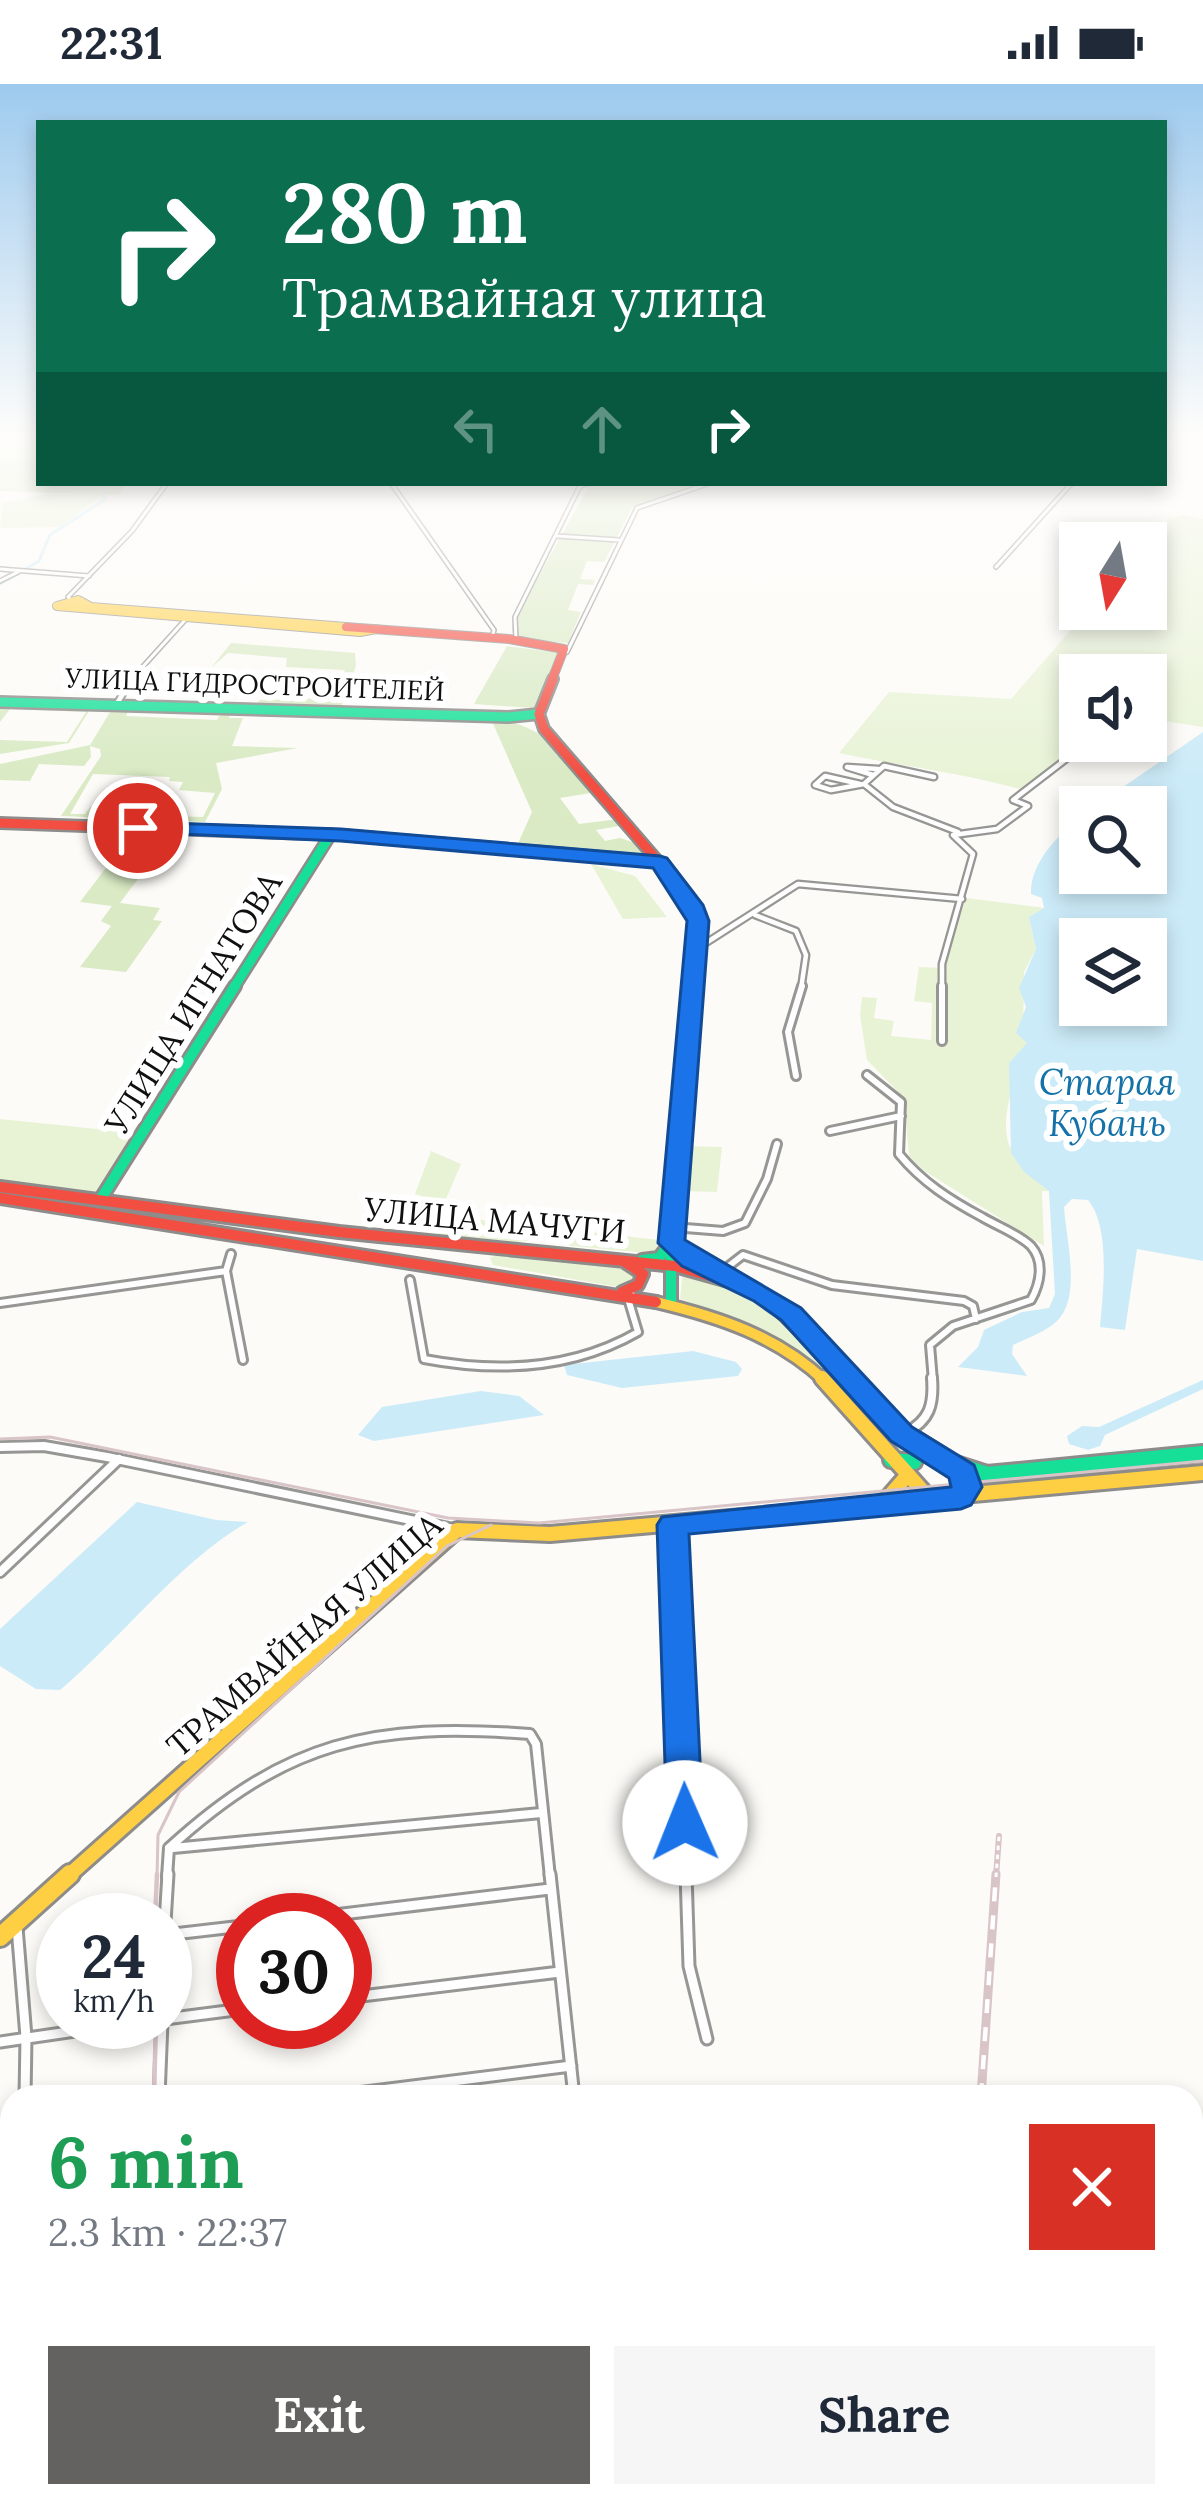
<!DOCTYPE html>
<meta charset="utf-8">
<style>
body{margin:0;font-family:Lora,serif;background:#f6f6f7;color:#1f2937;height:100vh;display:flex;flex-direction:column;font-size:45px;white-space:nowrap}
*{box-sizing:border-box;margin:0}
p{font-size:39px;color:#747a83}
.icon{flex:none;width:66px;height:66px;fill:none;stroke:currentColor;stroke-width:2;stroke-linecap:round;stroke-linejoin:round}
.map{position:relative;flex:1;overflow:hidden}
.panel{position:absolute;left:0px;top:2001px;width:1203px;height:423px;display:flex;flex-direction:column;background:#fff;border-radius:36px 36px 0 0;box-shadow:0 6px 18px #0003}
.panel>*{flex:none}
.banner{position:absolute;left:36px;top:36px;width:1131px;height:366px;border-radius:0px;box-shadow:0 6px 18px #0003;background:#0b6e4f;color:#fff;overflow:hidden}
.needle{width:78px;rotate:191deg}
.buttons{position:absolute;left:1059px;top:438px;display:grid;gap:24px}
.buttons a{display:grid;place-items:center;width:108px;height:108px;border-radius:0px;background:#fff;box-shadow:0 6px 18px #0003;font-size:60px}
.speed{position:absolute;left:36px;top:1809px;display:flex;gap:24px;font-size:60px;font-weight:700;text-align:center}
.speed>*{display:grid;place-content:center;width:156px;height:156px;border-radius:50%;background:#fff;box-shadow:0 6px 18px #0003;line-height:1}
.speed small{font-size:30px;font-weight:400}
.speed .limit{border:18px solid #d22;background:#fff;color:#111}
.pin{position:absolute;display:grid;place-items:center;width:102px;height:102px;color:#fff;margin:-51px;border:6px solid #fff;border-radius:50%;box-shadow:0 3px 12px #0007}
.me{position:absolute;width:132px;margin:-66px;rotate:359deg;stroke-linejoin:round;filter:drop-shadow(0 0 9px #0008)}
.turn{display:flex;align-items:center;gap:42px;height:252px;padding:0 48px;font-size:54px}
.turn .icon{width:156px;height:156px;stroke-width:2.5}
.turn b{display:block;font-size:84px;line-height:102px}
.lanes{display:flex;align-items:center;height:114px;padding:0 48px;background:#0003;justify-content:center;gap:60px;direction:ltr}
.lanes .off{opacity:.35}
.round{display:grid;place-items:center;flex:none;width:126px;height:126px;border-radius:0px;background:#f6f6f7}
.head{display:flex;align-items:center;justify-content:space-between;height:204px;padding:0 48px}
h1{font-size:72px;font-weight:800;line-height:90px;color:#1e9e55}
.primary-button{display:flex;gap:24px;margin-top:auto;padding:24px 48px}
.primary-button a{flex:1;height:138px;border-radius:0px;background:#636261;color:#fff;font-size:48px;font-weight:800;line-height:138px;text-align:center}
.primary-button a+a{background:#f6f6f7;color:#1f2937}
.status{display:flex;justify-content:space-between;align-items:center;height:84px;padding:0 60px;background:#fff;direction:ltr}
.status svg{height:33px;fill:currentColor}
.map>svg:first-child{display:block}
.green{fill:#e8f3d6}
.forest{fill:#d9eac4;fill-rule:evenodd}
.water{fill:#ccebf8;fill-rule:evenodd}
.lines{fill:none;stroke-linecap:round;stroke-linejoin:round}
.stream{stroke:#ccebf8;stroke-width:3}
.street-far4-casing{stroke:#969694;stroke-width:6}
.street-far3-casing{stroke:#969694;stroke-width:9}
.street-far2-casing{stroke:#969694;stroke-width:12}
.street-far1-casing{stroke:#969694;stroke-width:14}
.street-casing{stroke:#969694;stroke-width:15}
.fast-far2-casing{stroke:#8d8c8b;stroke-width:14}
.fast-far1-casing{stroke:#8d8c8b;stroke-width:16}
.fast-casing{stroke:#8d8c8b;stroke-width:20}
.slow-far3-casing{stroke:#8d8c8b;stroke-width:10}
.slow-far2-casing{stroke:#8d8c8b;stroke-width:16}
.slow-far1-casing{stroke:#8d8c8b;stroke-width:20}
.slow-casing{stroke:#8d8c8b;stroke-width:24}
.jam-far3-casing{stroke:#8d8c8b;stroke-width:10}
.jam-far2-casing{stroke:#8d8c8b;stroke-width:14}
.jam-far1-casing{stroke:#8d8c8b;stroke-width:16}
.jam-casing{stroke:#8d8c8b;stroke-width:20}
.street-far4{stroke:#fffefe;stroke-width:3}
.street-far3{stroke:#fffefe;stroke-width:4.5}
.street-far2{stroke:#fffefe;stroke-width:6}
.street-far1{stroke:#fffefe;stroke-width:8}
.street{stroke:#fffefe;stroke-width:9}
.fast-far2{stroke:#16e098;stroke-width:9}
.fast-far1{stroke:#16e098;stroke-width:10}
.fast{stroke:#16e098;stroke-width:14}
.slow-far3{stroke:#ffcf43;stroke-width:8}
.slow-far2{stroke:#ffcf43;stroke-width:10}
.slow-far1{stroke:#ffcf43;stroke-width:14}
.slow{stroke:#ffcf43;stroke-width:18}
.jam-far3{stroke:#f24e42;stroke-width:8}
.jam-far2{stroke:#f24e42;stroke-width:9}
.jam-far1{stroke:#f24e42;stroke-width:10}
.jam{stroke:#f24e42;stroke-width:14}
.tram-far1{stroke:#d9c5c7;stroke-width:3}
.tram{stroke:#d9c5c7;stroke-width:4.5}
.rail-far1-casing{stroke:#d9c5c7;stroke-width:6}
.rail-casing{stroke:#d9c5c7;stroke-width:9}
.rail-far1{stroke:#fff;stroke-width:3;stroke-dasharray:4.5;stroke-linecap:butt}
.rail{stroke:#fff;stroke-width:4.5;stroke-dasharray:14;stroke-linecap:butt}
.route{fill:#1a73e8;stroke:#114b97;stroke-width:3}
.labels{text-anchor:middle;stroke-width:12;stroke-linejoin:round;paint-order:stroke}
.far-street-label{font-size:27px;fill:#101010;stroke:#fff}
.street-label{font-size:33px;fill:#101010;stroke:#fff}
.water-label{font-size:36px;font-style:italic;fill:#1472a8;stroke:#fff}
</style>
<div class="status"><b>22:31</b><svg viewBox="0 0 49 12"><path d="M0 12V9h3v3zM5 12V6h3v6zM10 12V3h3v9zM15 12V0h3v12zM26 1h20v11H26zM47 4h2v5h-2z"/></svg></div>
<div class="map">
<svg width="1203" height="2423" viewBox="0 0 1203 2423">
<rect width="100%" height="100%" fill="#fcfbf7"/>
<path class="green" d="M46 410 102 411 61 443 0 444 3 419Z
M1182 431 1203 435V643L1146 634V591H1080V657H1088L1023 706C963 689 901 682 839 669L889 608 1011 615 1089 525H1146V460L1169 434Z
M591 780 635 792 667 833 623 835Z
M966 814 1045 824 1029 833 1036 865 1024 888 1023 954 1027 959C1017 990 993 1043 1015 1072 1024 1085 1038 1096 1049 1107H1042L1044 1162 923 1086 909 1072 904 1014 867 976 860 931 862 913 877 914 874 934 894 937 891 952 931 956 932 919 914 917 919 883 943 884Z
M0 1035 136 1049 99 1109 0 1096Z
M687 1062 722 1063 717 1108 684 1107Z
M431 1067 461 1080 446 1115 474 1124 472 1135 542 1143 538 1155 518 1158 438 1151V1117L415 1110Z
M563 1145 659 1156 657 1166 648 1169 571 1162 558 1157Z
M498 1170 625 1180 636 1187 637 1194 623 1204 493 1181 490 1174Z
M683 1187C719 1199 756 1209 786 1232 836 1271 864 1332 916 1369L902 1376C832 1286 789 1251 680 1215Z
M147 2412H343V2423H147Z"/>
<path class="forest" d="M0 354H39V399H125L120 411 0 407Z
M601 399H701L632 424 604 478 587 477 580 495 595 496 593 501 578 500 568 526 581 528 568 559 526 556 512 547 513 537 588 404Z
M231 559 355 569 356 582 341 623 254 622 260 616 334 614 345 586 286 583 287 574 228 569 211 584Z
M507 562 561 569 534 624 474 620Z
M0 623 128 627 126 632 217 636 221 629 230 630 229 634H243L232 662 298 664 216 679 222 705 205 738 61 732 101 672 100 665 90 662 91 673 84 682 39 680 30 697 0 696V680L90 661 110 628 89 627 69 659 0 670V656L67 658 86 628 10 625 0 638ZM93 690 170 693 169 697 183 698 179 706 215 709 203 733 127 731 126 725 91 722 85 730H70Z
M491 635C543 639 565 670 597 708L560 714 579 740 619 735V742L596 746 605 757 620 754 641 761 647 773 516 764 532 728Z
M148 765 172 767 168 772H155L120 819 160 824 153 836 162 837 126 888 80 883 111 842 101 837 112 822 80 818 105 785Z"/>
<path class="water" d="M1203 648V1177L1137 1165 1125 1246 1100 1243C1103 1207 1111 1144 1088 1116L1072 1115 1064 1123C1066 1155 1082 1213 1057 1237 1045 1248 1028 1254 1013 1261L1012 1270 1027 1292 958 1283 978 1263 984 1246 1022 1228 1049 1224 1055 1210 1049 1107 1024 1088 1011 1069 1009 979 1027 959 1016 949 1026 923 1019 904 1036 865 1029 833 1044 824 1042 814 1031 810C1030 779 1057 752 1080 734V789H1146V723H1094ZM1146 855V921H1080V855Z
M693 1267 736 1278 742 1285 738 1292 622 1304 567 1291 564 1281Z
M1203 1296V1305L1105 1351 1100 1362 1088 1366 1069 1360 1067 1352 1082 1342 1099 1343Z
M481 1307 519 1312 544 1331 374 1357 358 1351 382 1323Z
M137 1418 216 1436 248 1438C179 1477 122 1554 60 1606L36 1605 0 1582V1545Z"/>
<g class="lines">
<path class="stream" d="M0 500 39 477 50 451 104 416 106 399"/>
<g class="street-far4-casing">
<path id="street-far4" d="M391 399 494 546 492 554
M557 452 619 456
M996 483 1072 399
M0 485 89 492
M0 497 18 488
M71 516 68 513 132 447 167 399
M516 556 515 533 580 402 591 399
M567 568 637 424 710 399
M129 598 186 535"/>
</g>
<g class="street-far3-casing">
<path id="street-far3" d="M116 621 132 595
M873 691 847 683 878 685
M860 700 825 692 815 701 831 706 864 700 893 723 958 748
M864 700 884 682 934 693
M755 831 796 847 806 871 801 905
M698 864 798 800 962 815
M942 905V880L973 770 953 751 997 745 1028 722 1013 716 1074 669"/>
</g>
<g class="street-far2-casing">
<path id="street-far2" d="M942 902V957
M867 991 901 1018 899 1070C922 1098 950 1116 982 1133 997 1142 1019 1150 1031 1162 1045 1178 1040 1200 1031 1216L953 1242 930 1261 933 1297
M796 992 788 948 802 902
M830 1047 901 1032
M673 1143 723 1147 745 1139 767 1095 777 1060
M231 1170 226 1187 243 1276
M721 1188 743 1171 832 1201 964 1217 973 1222 976 1235
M410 1196 424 1275C498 1289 572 1286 638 1248L629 1218 632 1211
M0 1219 226 1187"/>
</g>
<g class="street-far1-casing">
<path id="street-far1" d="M905 1349C930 1337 934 1320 932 1294
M0 1363 44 1362 107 1373 454 1445
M673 1440 686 1793
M0 1488 119 1375
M169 1764C286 1657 373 1638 530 1650L536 1660 550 1793
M173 1764 541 1729
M167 1793 169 1764"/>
</g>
<g class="street-casing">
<path id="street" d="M550 1790 574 2013
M686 1790 689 1882 707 1955
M293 1836 550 1805
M165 1838 168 1790
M17 1843 26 1953 25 2013
M165 1851 243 1842
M345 1914 560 1888
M165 1935 243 1925
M0 1958 137 1938
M159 2013 162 1938
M325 2013 571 1982
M0 2065 12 2063
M0 2168 12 2165
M0 2286 12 2284
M5 2423 47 2412
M493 2423 494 2412"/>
</g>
<g class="fast-far2-casing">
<path id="fast-far2" d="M0 618 508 633 539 630
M663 783 698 837 692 905
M233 905 331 750"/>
</g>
<g class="fast-far1-casing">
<path id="fast-far1" d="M100 1116 235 902
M671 1158 692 1176 732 1196
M642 1176 659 1174 671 1158
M671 1219V1158L692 902"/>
</g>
<g class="fast-casing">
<path id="fast" d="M891 1376 914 1378 919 1363
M953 1379 987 1390 1203 1369"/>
</g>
<g class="slow-far3-casing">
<path id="slow-far3" d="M346 543 91 523 78 516 57 522 360 548 376 545"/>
</g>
<g class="slow-far2-casing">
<path id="slow-far2" d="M656 1218C719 1233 777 1252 825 1297"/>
</g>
<g class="slow-far1-casing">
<path id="slow-far1" d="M822 1294 929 1414 1203 1389
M955 1382 967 1394 961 1414
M885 1417 905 1394
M67 1793 457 1446 550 1450 936 1416"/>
</g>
<g class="slow-casing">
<path id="slow" d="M0 1853 70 1790"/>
</g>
<g class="jam-far3-casing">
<path id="jam-far3" d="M346 543 509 555 564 565 551 598"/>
</g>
<g class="jam-far2-casing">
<path id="jam-far2" d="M553 595 539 630 544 645 663 783
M0 739 341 751 660 778"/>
</g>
<g class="jam-far1-casing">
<path id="jam-far1" d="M0 1103 339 1148 675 1182 739 1200 770 1217 851 1297
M0 1114 656 1218
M622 1208 638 1201 643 1190 625 1178"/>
</g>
<g class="jam-casing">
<path id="jam" d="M849 1294 895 1342 953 1379"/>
</g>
<use href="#street-far4" class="street-far4"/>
<use href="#street-far3" class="street-far3"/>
<use href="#street-far2" class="street-far2"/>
<use href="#street-far1" class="street-far1"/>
<use href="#street" class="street"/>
<use href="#fast-far2" class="fast-far2"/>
<use href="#fast-far1" class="fast-far1"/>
<use href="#fast" class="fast"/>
<use href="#slow-far3" class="slow-far3"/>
<use href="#slow-far2" class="slow-far2"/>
<use href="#slow-far1" class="slow-far1"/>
<use href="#slow" class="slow"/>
<use href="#jam-far3" class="jam-far3"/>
<use href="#jam-far2" class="jam-far2"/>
<use href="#jam-far1" class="jam-far1"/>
<use href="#jam" class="jam"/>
<path class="tram-far1" d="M0 1355 50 1353 448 1434 539 1439 1203 1377
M157 1793 158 1751 179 1708 447 1462 491 1441"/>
<path class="tram" d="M155 1836 157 1790
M154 2013 156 1938
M134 2423 135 2412"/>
<g class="rail-far1-casing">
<path id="rail-far1" d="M996 1793 999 1752"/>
</g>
<g class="rail-casing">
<path id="rail" d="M981 2013 996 1790
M887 2423 893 2412"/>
</g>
<use href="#rail-far1" class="rail-far1"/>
<use href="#rail" class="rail"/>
</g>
<linearGradient id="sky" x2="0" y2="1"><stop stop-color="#9dcaee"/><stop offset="0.51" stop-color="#fefdfb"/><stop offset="1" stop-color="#fefdfb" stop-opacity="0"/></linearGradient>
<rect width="1203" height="693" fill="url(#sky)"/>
<path class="route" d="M138 738 341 745 660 772 667 774 703 821 709 837 685 1156 801 1224 912 1343 974 1381 982 1403 971 1421 961 1425 689 1450 703 1739 698 1749 685 1753 673 1749 667 1739 657 1441 662 1433 951 1403 949 1394 891 1357 781 1236 754 1217 682 1182 658 1159 687 837 653 784 341 757 131 748 128 744Z"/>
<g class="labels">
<g class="far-street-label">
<text transform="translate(255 601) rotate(2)" y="9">УЛИЦА ГИДРОСТРОИТЕЛЕЙ</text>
</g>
<g class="street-label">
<text transform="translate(193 919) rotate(-58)" y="12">УЛИЦА ИГНАТОВА</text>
<text transform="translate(495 1136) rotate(5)" y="12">УЛИЦА МАЧУГИ</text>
<text transform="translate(304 1551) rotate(-41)" y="12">ТРАМВАЙНАЯ УЛИЦА</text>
</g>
<g class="water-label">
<text x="1107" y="1011">Старая<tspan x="1107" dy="41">Кубань</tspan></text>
</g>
</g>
</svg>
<div class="buttons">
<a><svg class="needle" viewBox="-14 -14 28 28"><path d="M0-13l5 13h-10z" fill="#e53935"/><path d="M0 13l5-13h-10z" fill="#747a83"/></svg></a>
<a><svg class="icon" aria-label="sound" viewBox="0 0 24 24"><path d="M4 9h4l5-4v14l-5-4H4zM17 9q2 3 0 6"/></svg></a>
<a><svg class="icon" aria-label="search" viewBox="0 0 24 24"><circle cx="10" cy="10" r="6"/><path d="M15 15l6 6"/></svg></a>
<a><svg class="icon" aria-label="layers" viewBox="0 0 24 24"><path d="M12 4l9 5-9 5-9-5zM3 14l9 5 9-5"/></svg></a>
</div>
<div class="speed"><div>24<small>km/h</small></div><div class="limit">30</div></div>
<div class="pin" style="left:138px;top:744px;background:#d93025"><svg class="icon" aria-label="arrive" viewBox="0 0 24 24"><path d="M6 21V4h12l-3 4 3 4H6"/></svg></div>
<svg class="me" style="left:685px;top:1739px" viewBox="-20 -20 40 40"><circle r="19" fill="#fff"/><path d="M0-13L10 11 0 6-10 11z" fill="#1a73e8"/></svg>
<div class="banner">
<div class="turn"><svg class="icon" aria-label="right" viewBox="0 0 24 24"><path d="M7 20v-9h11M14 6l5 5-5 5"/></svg><div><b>280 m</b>Трамвайная улица</div></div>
<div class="lanes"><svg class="icon off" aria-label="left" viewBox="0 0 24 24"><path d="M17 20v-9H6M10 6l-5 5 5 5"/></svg><svg class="icon off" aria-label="ahead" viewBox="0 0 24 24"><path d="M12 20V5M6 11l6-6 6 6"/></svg><svg class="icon" aria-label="right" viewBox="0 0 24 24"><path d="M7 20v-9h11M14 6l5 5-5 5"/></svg></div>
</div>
<section class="panel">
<div class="head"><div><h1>6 min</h1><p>2.3 km · 22:37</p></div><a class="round" style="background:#d93025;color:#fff"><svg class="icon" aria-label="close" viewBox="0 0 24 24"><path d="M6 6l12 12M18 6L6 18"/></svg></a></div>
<div class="primary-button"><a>Exit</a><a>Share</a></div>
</section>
</div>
